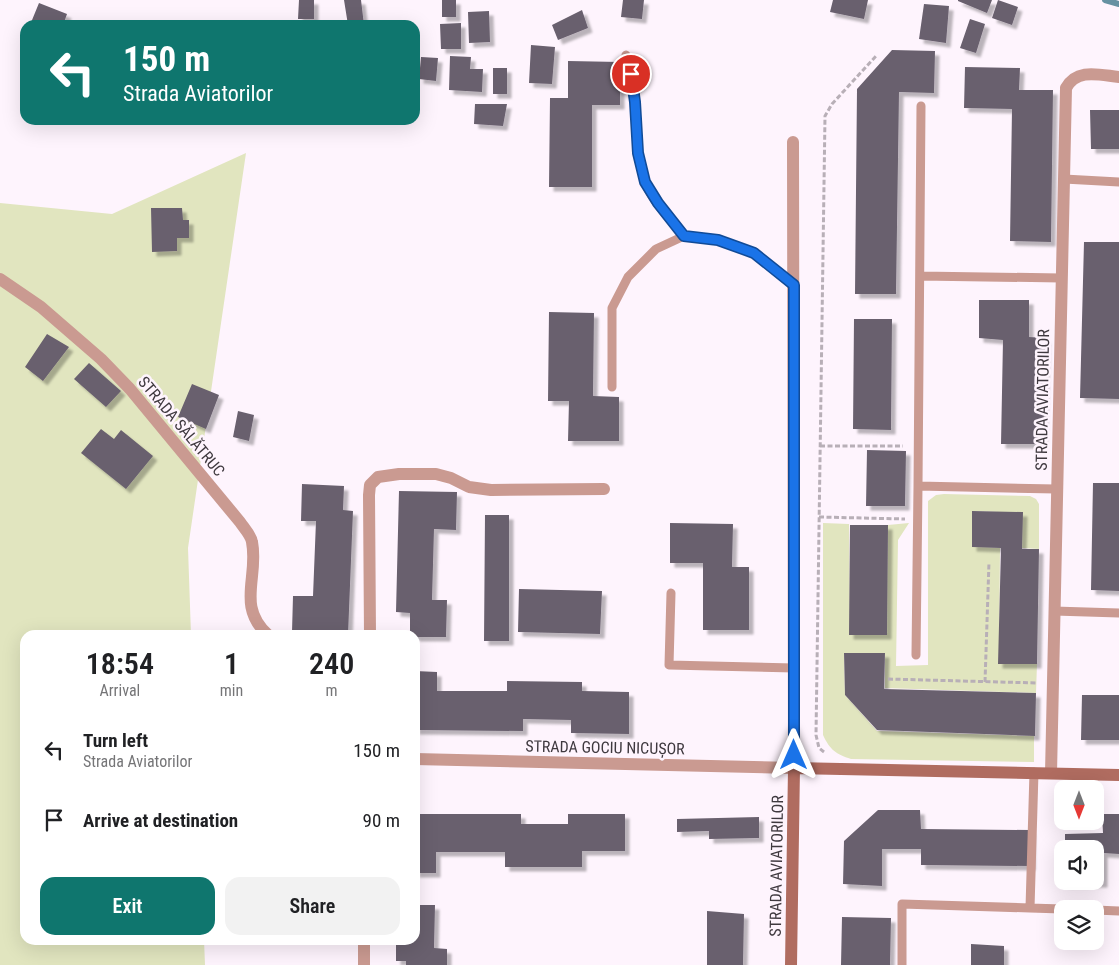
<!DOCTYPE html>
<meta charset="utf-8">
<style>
body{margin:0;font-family:"Roboto Condensed",sans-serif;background:#f2f2f2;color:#202124;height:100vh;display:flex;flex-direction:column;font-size:19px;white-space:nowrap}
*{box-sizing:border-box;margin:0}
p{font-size:16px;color:#757577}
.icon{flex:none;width:28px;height:28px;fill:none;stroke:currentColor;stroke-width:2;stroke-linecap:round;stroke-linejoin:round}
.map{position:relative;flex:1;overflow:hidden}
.drawer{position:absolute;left:20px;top:630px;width:400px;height:315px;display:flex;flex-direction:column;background:#fff;border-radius:15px;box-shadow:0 5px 20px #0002}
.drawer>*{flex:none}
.top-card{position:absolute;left:20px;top:20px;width:400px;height:105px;border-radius:15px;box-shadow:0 5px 20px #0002;background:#0f766e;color:#fff;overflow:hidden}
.needle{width:32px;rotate:180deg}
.controls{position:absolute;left:1054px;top:780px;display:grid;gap:10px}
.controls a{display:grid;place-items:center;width:50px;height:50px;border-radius:10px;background:#fff;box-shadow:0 5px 20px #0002;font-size:25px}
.pin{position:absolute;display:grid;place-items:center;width:42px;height:42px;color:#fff;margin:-21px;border:2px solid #fff;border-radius:50%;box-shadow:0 1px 5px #0007}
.me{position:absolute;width:55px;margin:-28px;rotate:0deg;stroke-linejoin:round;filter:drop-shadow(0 0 4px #0008)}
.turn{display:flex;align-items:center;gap:18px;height:105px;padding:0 20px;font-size:22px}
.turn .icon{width:65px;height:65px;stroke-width:2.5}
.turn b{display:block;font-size:35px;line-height:42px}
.eta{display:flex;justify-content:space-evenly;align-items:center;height:85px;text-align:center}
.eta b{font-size:30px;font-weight:600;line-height:35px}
.cta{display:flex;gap:10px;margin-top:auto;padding:10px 20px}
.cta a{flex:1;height:58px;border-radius:15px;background:#0f766e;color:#fff;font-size:20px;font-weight:600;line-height:58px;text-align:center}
.cta a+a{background:#f2f2f2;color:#202124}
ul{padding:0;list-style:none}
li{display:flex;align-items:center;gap:15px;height:70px;padding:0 20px}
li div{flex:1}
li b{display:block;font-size:19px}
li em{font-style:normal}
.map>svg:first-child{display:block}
.green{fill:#e1e5bf}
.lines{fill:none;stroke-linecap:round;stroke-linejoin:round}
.stream{stroke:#6691a2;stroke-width:6}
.building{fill:#69606e;filter:url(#shadow)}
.path{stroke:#b8afb7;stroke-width:3;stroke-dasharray:5 2.5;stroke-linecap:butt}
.lane{stroke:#ca9a91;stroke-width:9}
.street{stroke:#ca9a91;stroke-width:12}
.secondary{stroke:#b06c60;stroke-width:12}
.route-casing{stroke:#114b97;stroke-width:12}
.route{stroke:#1a73e8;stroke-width:9}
.labels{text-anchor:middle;stroke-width:5;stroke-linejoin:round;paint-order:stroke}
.street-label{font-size:16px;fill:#3f393f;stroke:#fef4fd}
</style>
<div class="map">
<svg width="1119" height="965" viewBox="0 0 1119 965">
<defs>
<filter id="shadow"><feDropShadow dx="4.5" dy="4.5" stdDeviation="1" flood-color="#0004"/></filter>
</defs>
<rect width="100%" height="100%" fill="#fef4fd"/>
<path class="green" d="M246 153 188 548 191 635H25V940H204L205 965H0V203L112 214Z
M944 494 1030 496 1036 499 1039 504V549L1022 548V513L972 511V546L1000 548 999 663 1037 664 1036 693 885 688V653H844L845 695 877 731 1034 736V762L851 759C836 754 830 750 823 735V523L849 524 850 634H886L888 525 909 523 898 540 896 666 928 665V501L936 495Z"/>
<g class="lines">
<path class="stream" d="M1105 0 1119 4"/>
</g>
<path class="building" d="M299 0H314V19H298Z
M344 0H361L364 25H348Z
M442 0H456V17H442Z
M623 0H644L642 19 621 17Z
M833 0H868L864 19 830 12Z
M958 0H992L987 13 958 1Z
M998 0 1018 7 1012 25 992 18Z
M39 3 67 14 63 25H30Z
M924 4 949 6 946 43 919 39Z
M582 10 588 28 558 40 552 25Z
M489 11 490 42 469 43 468 12Z
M970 19 985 24 976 53 960 48Z
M461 23V49H441L440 24Z
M531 45 555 47 552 84 529 83Z
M892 50 935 51 934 93 899 92 896 294H855L857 89Z
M450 56 471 57 470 69H483L482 92 449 90Z
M421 57 438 58 436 81 419 79Z
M568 61 620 62V105H592V187H549L550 98H568Z
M965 67 1020 68 1019 90H1053L1051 242 1010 241 1012 109 964 108Z
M493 68H507V94H493Z
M475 104H507L503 126 474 124Z
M1090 110H1119V149H1091Z
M151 208H182L183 220H189V238H177V251L152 252Z
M1084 242H1119V399L1080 398Z
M979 300H1029V337L1046 338 1043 444H1001L1003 340 979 338Z
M549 312 594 313 593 396 619 397V441H568L569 401H548Z
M854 319H892L891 430 853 429Z
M47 334 69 347 43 381 25 367Z
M89 363 121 391 106 407 74 379Z
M192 384 219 395 206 429 178 417Z
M238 411 254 415 249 441 233 437Z
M101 429 114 439 121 430 153 456 126 489 81 453Z
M867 450 906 451 905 506H866Z
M1093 483H1119V591L1091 590Z
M302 484 344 486 343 510 353 511 348 635 292 632 293 596H313L316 521H301Z
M399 491 457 492 456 530 434 529 432 600H447L446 637H415V635H410V613L396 612Z
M972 511 1023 512 1022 549H1039L1037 664H998L1001 548 972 547Z
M485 515H509V641H484Z
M670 523 733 524 732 567H749V630H703V563H670Z
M850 525H888L887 635H849Z
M519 589 602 591 600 634 518 632Z
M844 653H885L884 689 1036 693 1035 736 877 730 845 695Z
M415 671 437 672V691H507V681L582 682V691L629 692V734L571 733V720L523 719V731L415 730Z
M1082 695H1119V740H1081Z
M878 810H920L921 829 1031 830V866L921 865V849H882V886L843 884 844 841Z
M415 814H521V824H568V814H625V851H582V867H505V852H436V873H415Z
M1102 814H1119V854L1103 853V883L1065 884V881H1095V849H1065V834L1103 833Z
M759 817V838L709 839V831L677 832V819Z
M415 905H435L434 948 447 949V965H406V961H396V940H415Z
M707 911 744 914 743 965H707Z
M842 917 891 918 890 965H841Z
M971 944 1004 946V965H971Z"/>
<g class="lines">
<path class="path" d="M820 446H903
M819 517 905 519
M888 679 1037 683
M985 682 989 562
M824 752 819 748 816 735 825 116 832 104 876 56"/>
<path class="lane" d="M626 55C630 71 634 87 635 104 637 130 636 155 644 180 651 201 671 219 684 236
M1064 179 1119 182
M920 276 1061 278
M612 387V308L628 277 656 249 684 236 718 239 754 253 794 285
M918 486 921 106
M671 593 669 665 794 668
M1054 611 1119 613
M916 655 918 486 1056 489
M1030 908 1062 909
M1095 910 1119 911
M902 965V904L1030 908 1034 772"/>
<path class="street" d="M0 279 41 307 101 359 130 389 240 522C244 528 251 535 252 542 259 577 236 606 268 635
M370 635 369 495 370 485 378 477 399 474H436L451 478 469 487 491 490 604 489
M415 759 794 768 793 142
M1051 773 1066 88C1077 68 1099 75 1119 77
M364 965V940"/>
<path class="secondary" d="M791 965 794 768 1119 775"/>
</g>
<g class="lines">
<g class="route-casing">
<path id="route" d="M631 74 635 102 638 153 645 182 658 203 684 236 718 240 754 253 794 285V755"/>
</g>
<use href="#route" class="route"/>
</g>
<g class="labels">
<g class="street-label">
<text transform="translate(1042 400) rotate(-89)" y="6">STRADA AVIATORILOR</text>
<text transform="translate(182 426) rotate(50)" y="6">STRADA SĂLĂTRUC</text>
<text transform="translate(605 747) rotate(1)" y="6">STRADA GOCIU NICUȘOR</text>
<text transform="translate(776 866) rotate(-89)" y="6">STRADA AVIATORILOR</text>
</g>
</g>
</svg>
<div class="controls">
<a><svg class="needle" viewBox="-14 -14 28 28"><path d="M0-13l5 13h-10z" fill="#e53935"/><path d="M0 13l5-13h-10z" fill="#757577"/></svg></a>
<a><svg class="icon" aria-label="sound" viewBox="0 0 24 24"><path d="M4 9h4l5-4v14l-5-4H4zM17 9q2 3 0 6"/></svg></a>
<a><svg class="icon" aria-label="layers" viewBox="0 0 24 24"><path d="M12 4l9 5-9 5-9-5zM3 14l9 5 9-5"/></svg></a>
</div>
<div class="pin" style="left:631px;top:74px;background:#d93025"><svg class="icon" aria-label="arrive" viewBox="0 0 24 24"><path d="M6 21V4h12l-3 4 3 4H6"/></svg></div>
<svg class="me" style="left:794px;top:755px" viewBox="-20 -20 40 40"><path d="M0-17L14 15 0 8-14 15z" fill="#1a73e8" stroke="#fff" stroke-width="4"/></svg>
<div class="top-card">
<div class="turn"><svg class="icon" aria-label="left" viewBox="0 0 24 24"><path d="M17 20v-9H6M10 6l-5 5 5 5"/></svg><div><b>150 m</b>Strada Aviatorilor</div></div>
</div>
<section class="drawer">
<div class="eta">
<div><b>18:54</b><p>Arrival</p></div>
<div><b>1</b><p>min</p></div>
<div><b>240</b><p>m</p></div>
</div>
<ul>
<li><svg class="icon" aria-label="left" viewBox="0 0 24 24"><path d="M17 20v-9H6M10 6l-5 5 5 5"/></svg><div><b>Turn left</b><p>Strada Aviatorilor</p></div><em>150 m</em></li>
<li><svg class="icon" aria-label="arrive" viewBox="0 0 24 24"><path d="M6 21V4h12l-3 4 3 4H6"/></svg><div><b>Arrive at destination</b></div><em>90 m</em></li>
</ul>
<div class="cta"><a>Exit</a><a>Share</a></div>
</section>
</div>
